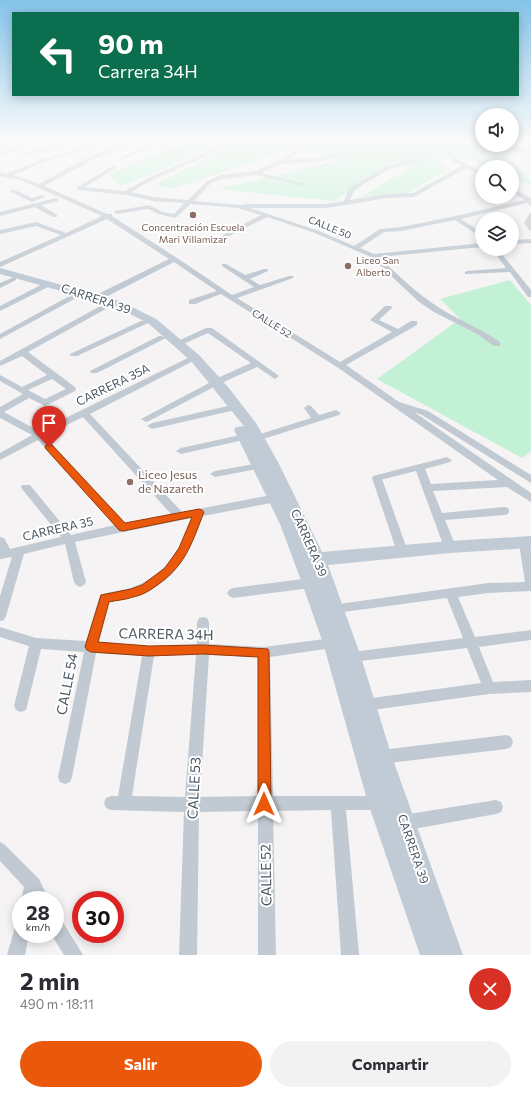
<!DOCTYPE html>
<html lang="es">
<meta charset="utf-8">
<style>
body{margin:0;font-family:Commissioner,sans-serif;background:#f2f2f3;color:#2b2b33;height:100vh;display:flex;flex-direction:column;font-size:15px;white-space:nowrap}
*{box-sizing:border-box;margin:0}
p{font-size:13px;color:#7c7c81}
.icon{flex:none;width:22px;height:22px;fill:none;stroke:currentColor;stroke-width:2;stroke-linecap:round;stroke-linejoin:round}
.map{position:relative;height:955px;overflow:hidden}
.panel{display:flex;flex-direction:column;background:#fff;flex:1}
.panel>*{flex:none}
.guide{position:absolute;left:12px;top:12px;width:507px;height:84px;border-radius:0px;box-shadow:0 2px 10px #0003;background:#0b6e4f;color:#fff;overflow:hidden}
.buttons{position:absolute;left:475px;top:108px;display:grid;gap:8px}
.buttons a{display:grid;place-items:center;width:44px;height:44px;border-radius:50%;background:#fff;box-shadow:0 2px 10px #0003;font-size:20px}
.speed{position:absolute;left:12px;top:891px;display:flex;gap:8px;font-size:20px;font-weight:700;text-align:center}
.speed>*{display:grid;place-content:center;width:52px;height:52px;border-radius:50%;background:#fff;box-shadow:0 2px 10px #0003;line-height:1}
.speed small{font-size:10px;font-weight:400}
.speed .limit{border:6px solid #d22;background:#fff;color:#111}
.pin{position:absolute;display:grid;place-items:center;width:34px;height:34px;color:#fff;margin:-41px -17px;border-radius:50% 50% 50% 0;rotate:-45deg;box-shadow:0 0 4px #0007}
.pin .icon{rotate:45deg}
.me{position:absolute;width:44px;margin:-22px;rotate:0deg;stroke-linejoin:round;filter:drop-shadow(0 0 3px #0008)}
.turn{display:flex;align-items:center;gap:14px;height:84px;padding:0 20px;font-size:18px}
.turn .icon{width:52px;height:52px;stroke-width:2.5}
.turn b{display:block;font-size:28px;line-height:34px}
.round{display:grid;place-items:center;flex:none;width:42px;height:42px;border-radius:21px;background:#f2f2f3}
.head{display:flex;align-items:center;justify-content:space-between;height:68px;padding:0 20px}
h1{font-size:24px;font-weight:700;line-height:30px}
.action{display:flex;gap:8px;margin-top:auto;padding:8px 20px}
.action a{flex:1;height:46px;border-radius:24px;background:#ea580c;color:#fff;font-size:16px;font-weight:700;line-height:46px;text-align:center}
.action a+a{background:#f2f2f3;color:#2b2b33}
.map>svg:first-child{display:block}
.green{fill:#c3f1d5}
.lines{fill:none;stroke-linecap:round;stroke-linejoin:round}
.street{fill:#c1cad2;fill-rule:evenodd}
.secondary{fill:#c1cbd6;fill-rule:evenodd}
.route{fill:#ea580c;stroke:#983908}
.education-dot{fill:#8d6e63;stroke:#fff;stroke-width:1.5}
.labels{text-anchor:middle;stroke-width:4;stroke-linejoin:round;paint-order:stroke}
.far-education-label{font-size:10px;fill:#785e54;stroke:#fff}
.far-street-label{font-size:10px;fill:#4a5661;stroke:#fff}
.street-label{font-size:12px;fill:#4a5661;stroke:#fff}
.education-label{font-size:12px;fill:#785e54;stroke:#fff;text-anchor:start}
.near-street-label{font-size:14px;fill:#4a5661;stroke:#fff}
</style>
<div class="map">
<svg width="531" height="955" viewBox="0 0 531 955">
<rect width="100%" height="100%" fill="#f5f3f3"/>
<path class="green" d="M187 140H475L482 141V145H512V140H525L505 158 531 180V185L512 177V167H487L461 156 434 159 449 169 408 193 361 197 409 168 413 161 394 163 334 201 219 189 341 160 293 148 171 189 155 184 227 149 217 146 121 186 107 175Z
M510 280 531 305V451L522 458 377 379 460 319 440 299Z"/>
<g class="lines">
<path class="street" d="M22 140H38L0 147V143Z
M111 140H120L44 162 13 175 39 184C65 170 115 140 142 140L140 142 186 149V151L184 152 150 146 125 159H121V157L144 145 135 144 96 158 44 186 107 214H112V216L177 258 232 295 254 287 222 266V264H226L245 275 264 269H268V271L250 279 260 285 289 276H293V278L237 298 340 362 392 332 370 320 385 306H391L392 308 379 320 398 329 411 321H417V325L346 365 399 402 428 411 531 475V483L422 415 414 412 531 493V502L507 487 433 491 442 513 504 507 508 508 509 511 508 514 504 515 445 520 456 547 454 550 450 551 446 550 444 547 416 471 384 479H382L408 552 406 555 402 556 398 555 372 478 373 476 447 457 452 460 450 462 425 469 431 484 498 480 337 367 221 294 195 304H189V300L217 291 174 262 102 299H96V295L169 259 107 219 0 267V262L61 235 36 226 0 234V230L36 222 66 233 102 216 21 180 0 176V172L6 174 40 160Z
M72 141 74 142V144L24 155 21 153Z
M19 145 24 146 0 157V153Z
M223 145 225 146V148L152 180 131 192 153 197 188 200 207 181 221 175 255 171 284 158 298 148 300 149V151L288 160 323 157 339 151 344 152 324 161 281 164 261 173 304 184V186L256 175 222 179 211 183 194 201 243 205 246 204H327L344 201 349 189 358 183 388 166 415 159 417 160V162L392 168 362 185 354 191 350 200 387 194 413 193 462 166 451 160V158L453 157 482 172V176L466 168 414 197 387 198 327 208H250L319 231 354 246 380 229 401 227 456 216 524 200 512 192V188L531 198V206L527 203 461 219 482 233V238L455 220 401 231 384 232 360 248 374 254 482 243V247L379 257C398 275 416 293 438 307 458 320 480 328 500 342V346H494L477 334 434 312 419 302 371 257 315 233 267 217 225 238 223 237V235L261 215 238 208 191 204 175 218 159 214 148 209 117 214 115 213V211L149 205 163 212 174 214 184 203 153 201 126 195 79 190 76 188 114 165 117 167 116 168 85 187 125 191 148 178Z
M490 145 531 150V154L488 148V146Z
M11 190H15L32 198 42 195 45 197 32 202 11 192Z
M56 198 58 199V201L41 205 57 215V217H53L35 207 0 216V212Z
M531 213V231L529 230 524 223 529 214Z
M531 239V243L512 244V240Z
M492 249H498L531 290V297H528L510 272 465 274V272L467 271 506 268Z
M14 277 16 278V280L0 288V283Z
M41 285H44L48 287 0 311V306Z
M73 294H79L80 296 0 339V334Z
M106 303H109L113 305 28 352 75 387 76 389 75 391 45 406 29 398 4 412 39 431 192 356H198L199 358 90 414 182 512 282 493 286 494 287 497 286 500 282 501 203 516C184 567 167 594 109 602L99 642 149 646 197 644V622L199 618 203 617 207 618 209 622V644L264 647 332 638 336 639 338 643 336 647 332 648 270 657 273 796H381L386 798 388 803 386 808 381 810H346L359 955H341L331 810 273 811 276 955H258V811L199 812 197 955H179L184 812 111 810 106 808 104 803 106 798 111 796H118L142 656 96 653 72 777 70 782 65 784 60 782 58 777 84 652 41 649 26 710 21 712 16 710 14 706 29 646 0 637V627L36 638 86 641 100 595C110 591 120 591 130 588 165 577 180 550 192 518L75 542 86 582 84 585 80 587 76 585 74 582 65 544 24 554 6 616 4 620 0 621V596L12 557 0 559V537L4 538 10 549 61 537 22 489 21 487 22 485H30L71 535 115 525 38 440 0 460V453L32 435 0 418V407L23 394 0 381V375L22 387 47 375 22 356 0 366V361ZM52 379 66 389 45 399 28 390ZM83 417 171 514 125 523 45 436ZM196 655 185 797 132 796 154 656ZM209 655 258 657V796L200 797Z
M141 321H147L148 323 77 356H71L70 354Z
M206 328H212L279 376 275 379 257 367 219 384H213L212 382 213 380 251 363 208 333 181 345H178L174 343Z
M159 336H162L166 338 97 373H91L90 371Z
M209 383 213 386 212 388 149 421 146 422 141 419Z
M308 405 311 406 319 415 336 410 341 413 339 415 260 440 257 441 252 438 254 436 311 418 304 408Z
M228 406 232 409 231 411 152 429 147 426 152 423Z
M245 434 248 435 250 437 248 439 181 454 176 451 181 448Z
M260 463 263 464 265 466 263 468 215 477 210 474 215 471Z
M524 539 528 540 531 551V591L488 593 458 597 475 637 531 630V640L479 647 493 682 531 680V692L489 694 365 711 360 709 358 705 360 701 365 699 481 683 467 648 352 662 348 661 346 657 348 653 352 652 463 638 447 598 336 613 332 611 330 608 332 605 488 583 525 582 519 543 520 540Z
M311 578 315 580 317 583 315 586 311 588 233 598 229 596 227 593 229 590 233 588Z
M506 735 511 737 513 742 511 747 506 749 381 764 376 762 374 757 376 752 381 750Z
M496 800 501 802 503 807 501 812 496 814 403 831 398 828 395 823 398 818 403 815Z
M0 842 5 845 39 879 49 900H21L24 887 0 861Z
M55 917 61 919 83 955H64L51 934H55Z
M21 925V934H29L25 955H7L15 927Z"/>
<path class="secondary" d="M0 268 120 301 156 319 199 355 228 387 256 423 279 464 322 552 450 541 531 536V548L450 553 328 565 361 657 392 757 463 955H420L368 803 323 643 302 583 280 524 234 430 236 427 244 426 243 425 191 361 148 323 112 305 0 274Z"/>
</g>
<linearGradient id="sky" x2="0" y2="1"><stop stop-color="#85c3ea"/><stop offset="0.51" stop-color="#fafafa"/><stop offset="1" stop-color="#fafafa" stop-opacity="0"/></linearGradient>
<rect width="531" height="274" fill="url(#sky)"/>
<path class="route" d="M49 444 52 445 125 523 199 509 202 510 204 512C192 542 187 563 160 583 152 589 144 595 133 597 125 600 117 600 109 602L98 642 149 646 203 645 268 649 269 652 271 804 269 808 264 810 260 808 258 804V657L203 654 149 656 91 652 87 650 85 647 101 595 131 589 142 585 165 568 179 548 192 517 123 531 119 530 46 449 45 447 46 445Z"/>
<g class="education-dot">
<circle cx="193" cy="215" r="4"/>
<circle cx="348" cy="266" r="4"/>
<circle cx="130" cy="482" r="4"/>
</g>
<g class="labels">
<g class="far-education-label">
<text x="193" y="231">Concentración Escuela<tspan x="193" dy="12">Mari Villamizar</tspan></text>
<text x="356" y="264" text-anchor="start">Liceo San<tspan x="356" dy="12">Alberto</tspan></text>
</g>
<g class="far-street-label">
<text transform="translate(330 227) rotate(22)" y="4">CALLE 50</text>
<text transform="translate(272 323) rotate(32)" y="4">CALLE 52</text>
</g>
<g class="street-label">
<text transform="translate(96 299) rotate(18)" y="4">CARRERA 39</text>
<text transform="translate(113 385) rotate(-26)" y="4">CARRERA 35A</text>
<text transform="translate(58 529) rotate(-13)" y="4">CARRERA 35</text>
<text transform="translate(309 543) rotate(66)" y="4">CARRERA 39</text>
<text transform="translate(413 849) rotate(71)" y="4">CARRERA 39</text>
</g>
<g class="education-label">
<text x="138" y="479">Liceo Jesus<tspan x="138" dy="14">de Nazareth</tspan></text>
</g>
<g class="near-street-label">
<text transform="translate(166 634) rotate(1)" y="5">CARRERA 34H</text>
<text transform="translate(67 684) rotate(-79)" y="5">CALLE 54</text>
<text transform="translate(194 788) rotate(-87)" y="5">CALLE 53</text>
<text transform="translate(266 875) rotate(-91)" y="5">CALLE 52</text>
</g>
</g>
</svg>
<div class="buttons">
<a><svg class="icon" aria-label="sound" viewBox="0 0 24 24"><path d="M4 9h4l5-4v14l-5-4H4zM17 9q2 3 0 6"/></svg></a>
<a><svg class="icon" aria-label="search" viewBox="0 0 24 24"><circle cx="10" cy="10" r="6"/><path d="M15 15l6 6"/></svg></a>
<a><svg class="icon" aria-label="layers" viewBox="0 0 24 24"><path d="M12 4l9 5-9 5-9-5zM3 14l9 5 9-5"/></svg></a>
</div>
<div class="speed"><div>28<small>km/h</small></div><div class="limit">30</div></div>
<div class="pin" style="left:49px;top:447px;background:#d93025"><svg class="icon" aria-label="arrive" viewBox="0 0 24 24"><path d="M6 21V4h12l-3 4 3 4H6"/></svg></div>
<svg class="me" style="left:264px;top:804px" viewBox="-20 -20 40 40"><path d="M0-17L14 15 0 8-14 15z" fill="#ea580c" stroke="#fff" stroke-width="4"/></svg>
<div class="guide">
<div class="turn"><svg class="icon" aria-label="left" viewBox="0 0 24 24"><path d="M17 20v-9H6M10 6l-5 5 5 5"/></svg><div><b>90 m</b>Carrera 34H</div></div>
</div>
</div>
<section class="panel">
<div class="head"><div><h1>2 min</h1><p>490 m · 18:11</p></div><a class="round" style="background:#d93025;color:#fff"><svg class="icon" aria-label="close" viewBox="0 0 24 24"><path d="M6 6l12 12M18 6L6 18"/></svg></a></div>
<div class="action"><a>Salir</a><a>Compartir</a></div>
</section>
